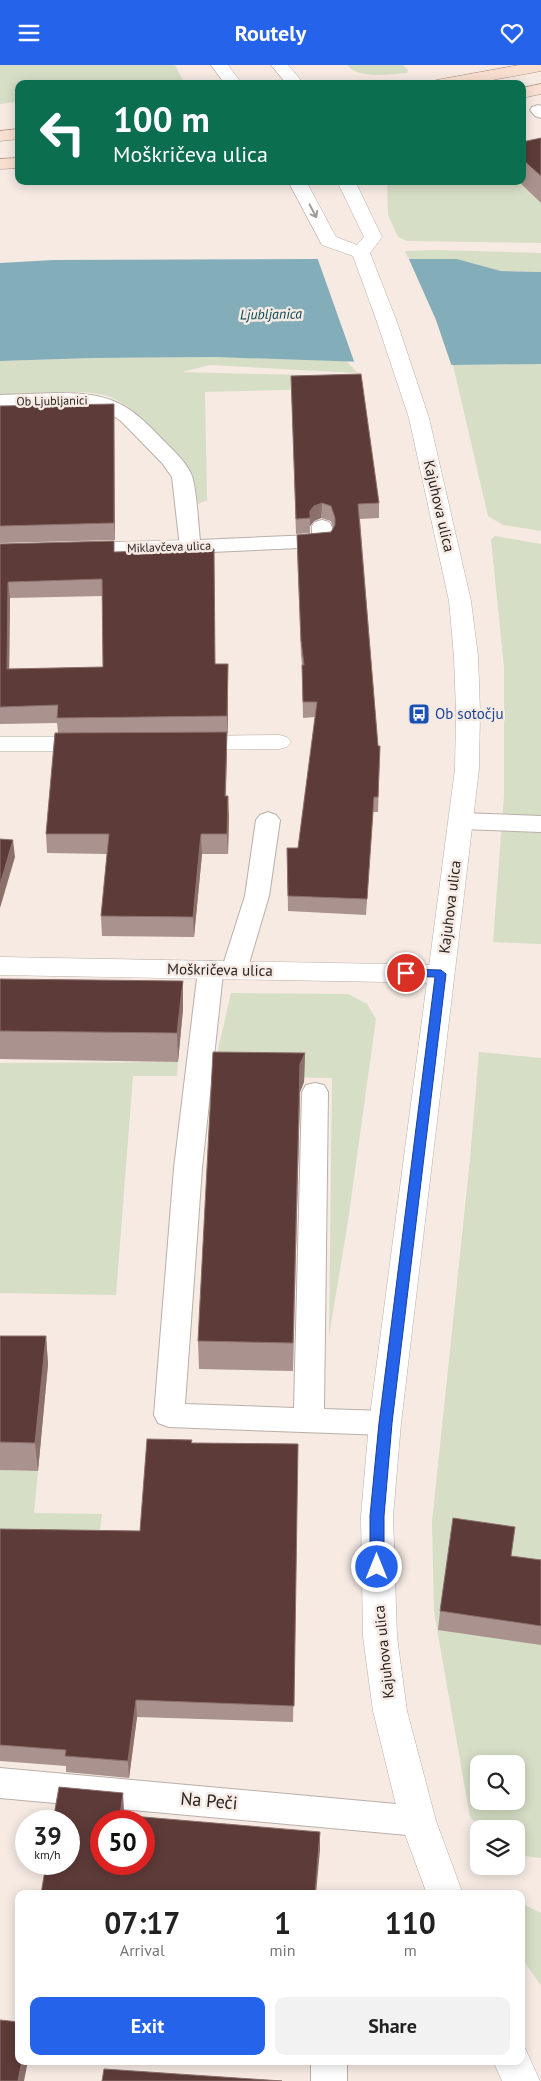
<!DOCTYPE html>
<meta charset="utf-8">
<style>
body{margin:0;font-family:"PT Sans",sans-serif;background:#f2f2f2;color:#222;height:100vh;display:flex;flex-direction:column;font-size:19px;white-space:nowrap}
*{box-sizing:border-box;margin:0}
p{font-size:16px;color:#767676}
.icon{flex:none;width:28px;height:28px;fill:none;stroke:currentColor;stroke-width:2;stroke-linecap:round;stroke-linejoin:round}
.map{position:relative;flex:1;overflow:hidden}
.side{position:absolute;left:15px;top:1825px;width:510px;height:175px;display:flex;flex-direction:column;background:#fff;border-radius:10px;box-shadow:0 2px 12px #0003}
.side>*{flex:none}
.top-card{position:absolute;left:15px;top:15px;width:511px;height:105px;border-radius:10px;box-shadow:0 2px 12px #0003;background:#0b6e4f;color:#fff;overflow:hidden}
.controls{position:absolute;left:470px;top:1690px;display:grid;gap:10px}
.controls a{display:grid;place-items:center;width:55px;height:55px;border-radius:10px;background:#fff;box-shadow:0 2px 12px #0003;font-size:25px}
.speed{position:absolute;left:15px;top:1745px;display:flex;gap:10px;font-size:25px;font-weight:700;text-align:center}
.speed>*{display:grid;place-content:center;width:65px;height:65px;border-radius:50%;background:#fff;box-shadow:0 2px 12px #0003;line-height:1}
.speed small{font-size:12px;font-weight:400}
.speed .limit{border:8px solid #d22;background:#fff;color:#111}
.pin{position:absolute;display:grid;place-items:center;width:42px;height:42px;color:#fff;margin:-21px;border:2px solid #fff;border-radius:50%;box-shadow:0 1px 5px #0007}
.me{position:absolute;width:55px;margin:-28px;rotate:0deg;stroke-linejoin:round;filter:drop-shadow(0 0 4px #0008)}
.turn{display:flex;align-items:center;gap:18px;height:105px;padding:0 15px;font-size:22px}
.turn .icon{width:65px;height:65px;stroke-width:2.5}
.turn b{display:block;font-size:35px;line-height:42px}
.eta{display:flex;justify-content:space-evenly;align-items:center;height:85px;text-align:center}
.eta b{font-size:30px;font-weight:700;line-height:35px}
.button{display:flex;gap:10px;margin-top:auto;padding:10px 15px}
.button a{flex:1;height:58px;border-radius:10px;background:#2563eb;color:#fff;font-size:20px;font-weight:700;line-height:58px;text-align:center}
.button a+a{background:#f2f2f2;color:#222}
header{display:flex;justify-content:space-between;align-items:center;height:65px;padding:0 15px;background:#2563eb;color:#fff;font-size:22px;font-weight:700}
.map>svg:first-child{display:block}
.green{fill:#d6dec6;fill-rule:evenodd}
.water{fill:#83aeb9}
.pier{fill:#f6eae3}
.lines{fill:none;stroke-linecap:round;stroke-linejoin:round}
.service-casing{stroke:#baafa8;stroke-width:2}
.minor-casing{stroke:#baafa8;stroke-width:1}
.secondary-casing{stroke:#baafa8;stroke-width:1}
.primary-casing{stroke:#ac907e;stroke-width:1}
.service{fill:#fff;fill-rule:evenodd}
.minor{fill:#fff;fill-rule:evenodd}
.secondary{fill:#fff;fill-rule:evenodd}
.primary{fill:#f8dfd0;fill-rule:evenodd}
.wall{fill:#aa928e;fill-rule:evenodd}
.shaded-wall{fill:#8b706c}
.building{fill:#5d3b39;stroke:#8b706c;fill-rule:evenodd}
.oneway{stroke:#9e9c9b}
.route{fill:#2563eb;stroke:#184099}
.labels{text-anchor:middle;stroke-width:5;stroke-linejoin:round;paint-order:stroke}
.far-street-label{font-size:12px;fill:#272320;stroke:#f6eae3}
.far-water-label{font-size:14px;font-style:italic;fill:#044753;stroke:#f6eae3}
.street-label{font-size:15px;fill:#272320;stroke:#f6eae3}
.transit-label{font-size:15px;fill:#164399;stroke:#f6eae3;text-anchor:start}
.near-street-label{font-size:18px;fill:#272320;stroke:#f6eae3}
</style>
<header><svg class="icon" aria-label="menu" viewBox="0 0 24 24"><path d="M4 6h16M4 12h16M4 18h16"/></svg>Routely<svg class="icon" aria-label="heart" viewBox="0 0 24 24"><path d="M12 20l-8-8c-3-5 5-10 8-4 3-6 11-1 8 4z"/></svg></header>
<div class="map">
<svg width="541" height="2016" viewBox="0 0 541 2016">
<rect width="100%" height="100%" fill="#f6eae3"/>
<path class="green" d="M0 0H175L185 19H19V47L15 37 0 39Z
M347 0H403L408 5 407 8C389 9 361 15 347 0Z
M387 116H518L541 138V178L407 176 398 172 388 150Z
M436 185 541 188V207L501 206 457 194 409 195 405 186Z
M215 292 346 296 358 308 210 300 182 307 298 310 327 314 360 323 205 327 207 435 198 439 189 411 183 398 131 344C125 340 118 335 110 332 86 323 28 329 0 330V296L93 293Z
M541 299V466L503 460 488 451 453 300Z
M495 471 541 479V879L493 877 504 731V602L491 475Z
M231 928 348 929 367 939 376 954 348 1156 329 1271 332 1013 212 1011Z
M479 987 541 993V1793L516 1790V1764H482L470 1752 434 1547 432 1457 470 1094ZM479 1699H516V1736H479Z
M178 997 177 1011H133L116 1230 0 1228V998Z
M0 1405 38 1406 34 1448 102 1449 98 1482 0 1481Z
M521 1838 541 1848V1921L521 1892Z"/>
<path class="water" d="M312 194H457L501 206 541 207V299L453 300 215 292 93 293 0 296V198L53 195Z"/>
<path class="pier" d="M317 192H408L436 255 452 302 355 299Z"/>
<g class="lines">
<g class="service-casing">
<path id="service" d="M538 40 541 41V53L535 51 530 45 532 42Z
M56 328C113 328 128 338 166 378 175 387 187 398 192 411 197 427 198 458 200 475L312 470V461L315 457 322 455 329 457C334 463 335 474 330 480L323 482 190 488 183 486 180 482 172 412 162 398 121 356 103 344 86 340 0 342V330Z
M268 747 276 750 280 755 269 831 247 905 243 911 234 914 225 911 223 908 202 1103 185 1339 294 1343 302 1027 306 1020 315 1018 324 1020 328 1027 324 1344 385 1346 396 1350 400 1358 396 1366 385 1370 169 1362 158 1358 154 1350 174 1103 198 905 202 899 211 896 220 899 222 903 245 831 256 755 260 750Z
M461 748 541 751V767L461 764 453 761 449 756 453 751Z
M0 1703 418 1741 430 1745 435 1756 430 1767 418 1771 0 1733Z
M311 1996H347V2016H311Z"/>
</g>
<g class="minor-casing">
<path id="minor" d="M190 475 198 477 201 482 198 487 190 489 0 494V480Z
M279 670 287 672 291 677 287 682 279 684 189 685 181 683 177 678 181 673 189 671Z
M0 672H91L99 674 103 679 99 684 91 686H0Z
M0 892 441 900 450 903 454 909 450 915 441 918 0 910Z"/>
</g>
<g class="secondary-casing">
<path id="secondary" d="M211 0H228L242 19H225Z
M271 0H288L304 19H287Z
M288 116H306L336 172 357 180 364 172 337 116H355L382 172 370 188 397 257 429 353 471 536 478 591 480 647 479 704 401 1358 393 1451 397 1572 407 1646 436 1756 463 1829H427L400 1756 373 1646 363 1572 361 1451 369 1358 455 704 456 647 454 591 449 536 409 353 377 257 353 191 322 180Z
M521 1981 525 1983 540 2016H502L493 1996H521Z"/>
</g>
<g class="primary-casing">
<path id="primary" d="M519 0H541V6L471 19H434L436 15 442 14Z
M541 19V29L522 33V23Z
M19 64V74L0 76V66Z
M19 93V103L0 104V94Z"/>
</g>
<use href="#service" class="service"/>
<use href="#minor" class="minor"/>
<use href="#secondary" class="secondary"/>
<use href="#primary" class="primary"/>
</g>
<path class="wall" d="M541 73V138L518 116H522V77Z
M291 311 379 438V453L360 454 378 681H380L378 747H373L366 850 288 846 287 783H298L315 652 303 653 302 600 301 590 297 485V470L331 467 333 463 331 456 321 453 314 456 310 461V468L296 469Z
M0 341 114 355 115 475 0 478Z
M0 479 115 487 216 599H228V668H227L226 731 229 751 228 789H202L194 872 102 871 101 851 107 789 47 788 46 769 58 668 57 658 0 659ZM103 531V602L9 604 10 533Z
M0 914 183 944 178 997 0 994Z
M305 988 304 1017 300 1027 293 1306 199 1304 198 1276Z
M0 1271H46L48 1299 38 1406 0 1405Z
M192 1378 298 1379 293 1657 137 1652 129 1713 66 1707V1701L0 1696V1464L140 1466Z
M511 1491 541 1495V1580L438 1565 440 1546Z"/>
<path class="shaded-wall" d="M114 339V355L115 475 114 458Z
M322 438 321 453 314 456 310 461V446L314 441Z
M8 517 10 533 9 621 7 604Z
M228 599V668L227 651Z
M227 667V686L225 751V731Z
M228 731 229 751 228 789 227 769Z
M201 769 202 789 194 872 193 852Z
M13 775 15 792 0 843V820Z
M183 916V944L178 997 177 968Z
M305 988 304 1017 300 1027 293 1306 300 999Z
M46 1271 48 1299 38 1406 35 1378Z
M136 1635 137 1652 129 1713 128 1696Z
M123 1728 124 1746 123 1756 120 1750Z
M320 1767V1785L316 1829H315Z
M22 1996H28L24 2016H18Z"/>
<path class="building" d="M541 73V111L522 94V82H524L522 81V77Z
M361 309 379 438 358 439 378 681H380L378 732H374L367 834 288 831 287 783H298L317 637H303L302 600H304L301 575 297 470 331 467 335 460V453L331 441 322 438 314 441 310 446V453L296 454 291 311Z
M114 339V458L0 461V341Z
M114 476V487L214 484 215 599H228L227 651 57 653 58 640 0 642V479ZM102 514 103 602 7 604 8 517Z
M227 667 225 731H228L227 769H201L193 852 101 851 109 769H46L55 668Z
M0 774 13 775 0 820Z
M0 914 183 916 177 968 0 966Z
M213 987 305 988 300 999 293 1278 198 1276Z
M0 1271H46L35 1378 0 1377Z
M147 1374 192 1375 191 1378 298 1379 294 1641 136 1635 128 1696 65 1691 66 1685 0 1680V1464L140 1466Z
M453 1453 515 1462 511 1491 541 1495V1561L440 1546Z
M59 1722 123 1728 120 1750 320 1767 315 1829H41L46 1799H69V1756H53ZM101 1756H144V1799H101Z
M0 1955 19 1957V1996H22L18 2016H0Z
M104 2004 282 2016H102Z"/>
<defs><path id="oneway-shaft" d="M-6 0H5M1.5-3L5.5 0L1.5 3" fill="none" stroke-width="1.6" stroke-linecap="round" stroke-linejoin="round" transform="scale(1.25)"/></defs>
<use class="oneway" href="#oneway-shaft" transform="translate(313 146) rotate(62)"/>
<path class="route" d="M406 904 441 905 446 909 392 1358 384 1451V1502L382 1506 377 1507 372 1506 370 1502V1451L379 1358 435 912 402 911 401 908Z"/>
<defs>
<g id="bus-square" transform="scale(1.125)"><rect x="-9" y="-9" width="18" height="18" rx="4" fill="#1a4fb4" stroke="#f6eae3"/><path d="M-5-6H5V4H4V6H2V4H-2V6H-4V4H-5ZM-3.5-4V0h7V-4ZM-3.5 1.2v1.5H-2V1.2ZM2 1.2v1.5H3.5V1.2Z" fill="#fff"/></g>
</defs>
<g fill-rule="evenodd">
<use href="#bus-square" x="419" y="649"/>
</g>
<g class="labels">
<g class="far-street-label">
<text transform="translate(52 336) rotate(-1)" y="4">Ob Ljubljanici</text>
<text transform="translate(169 482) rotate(-2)" y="4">Miklavčeva ulica</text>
</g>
<g class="far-water-label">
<text transform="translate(271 249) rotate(-1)" y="5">Ljubljanica</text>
</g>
<g class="street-label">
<text transform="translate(439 441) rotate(77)" y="5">Kajuhova ulica</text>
<text transform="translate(450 842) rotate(-83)" y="5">Kajuhova ulica</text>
<text transform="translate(220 905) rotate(1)" y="5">Moškričeva ulica</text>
<text transform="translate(384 1587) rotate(-96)" y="5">Kajuhova ulica</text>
</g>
<g class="transit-label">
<text x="435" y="654">Ob sotočju</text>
</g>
<g class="near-street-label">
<text transform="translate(209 1736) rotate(5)" y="6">Na Peči</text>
</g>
</g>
</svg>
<div class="controls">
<a><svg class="icon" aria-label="search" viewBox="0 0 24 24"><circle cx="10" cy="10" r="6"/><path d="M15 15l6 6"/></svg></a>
<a><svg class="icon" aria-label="layers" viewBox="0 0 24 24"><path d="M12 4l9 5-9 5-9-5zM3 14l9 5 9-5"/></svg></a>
</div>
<div class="speed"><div>39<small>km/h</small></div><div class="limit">50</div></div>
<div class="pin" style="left:406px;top:908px;background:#d93025"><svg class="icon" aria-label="arrive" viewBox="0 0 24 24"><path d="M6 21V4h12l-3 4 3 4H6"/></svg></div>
<svg class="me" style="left:377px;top:1502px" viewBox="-20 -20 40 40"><circle r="17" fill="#2563eb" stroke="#fff" stroke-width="3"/><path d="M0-11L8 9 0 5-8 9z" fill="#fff"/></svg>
<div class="top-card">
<div class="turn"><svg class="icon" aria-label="left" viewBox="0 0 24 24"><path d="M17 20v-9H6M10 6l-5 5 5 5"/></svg><div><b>100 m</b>Moškričeva ulica</div></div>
</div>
<section class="side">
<div class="eta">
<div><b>07:17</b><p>Arrival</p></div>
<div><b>1</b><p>min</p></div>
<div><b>110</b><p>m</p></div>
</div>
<div class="button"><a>Exit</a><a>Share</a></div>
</section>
</div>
